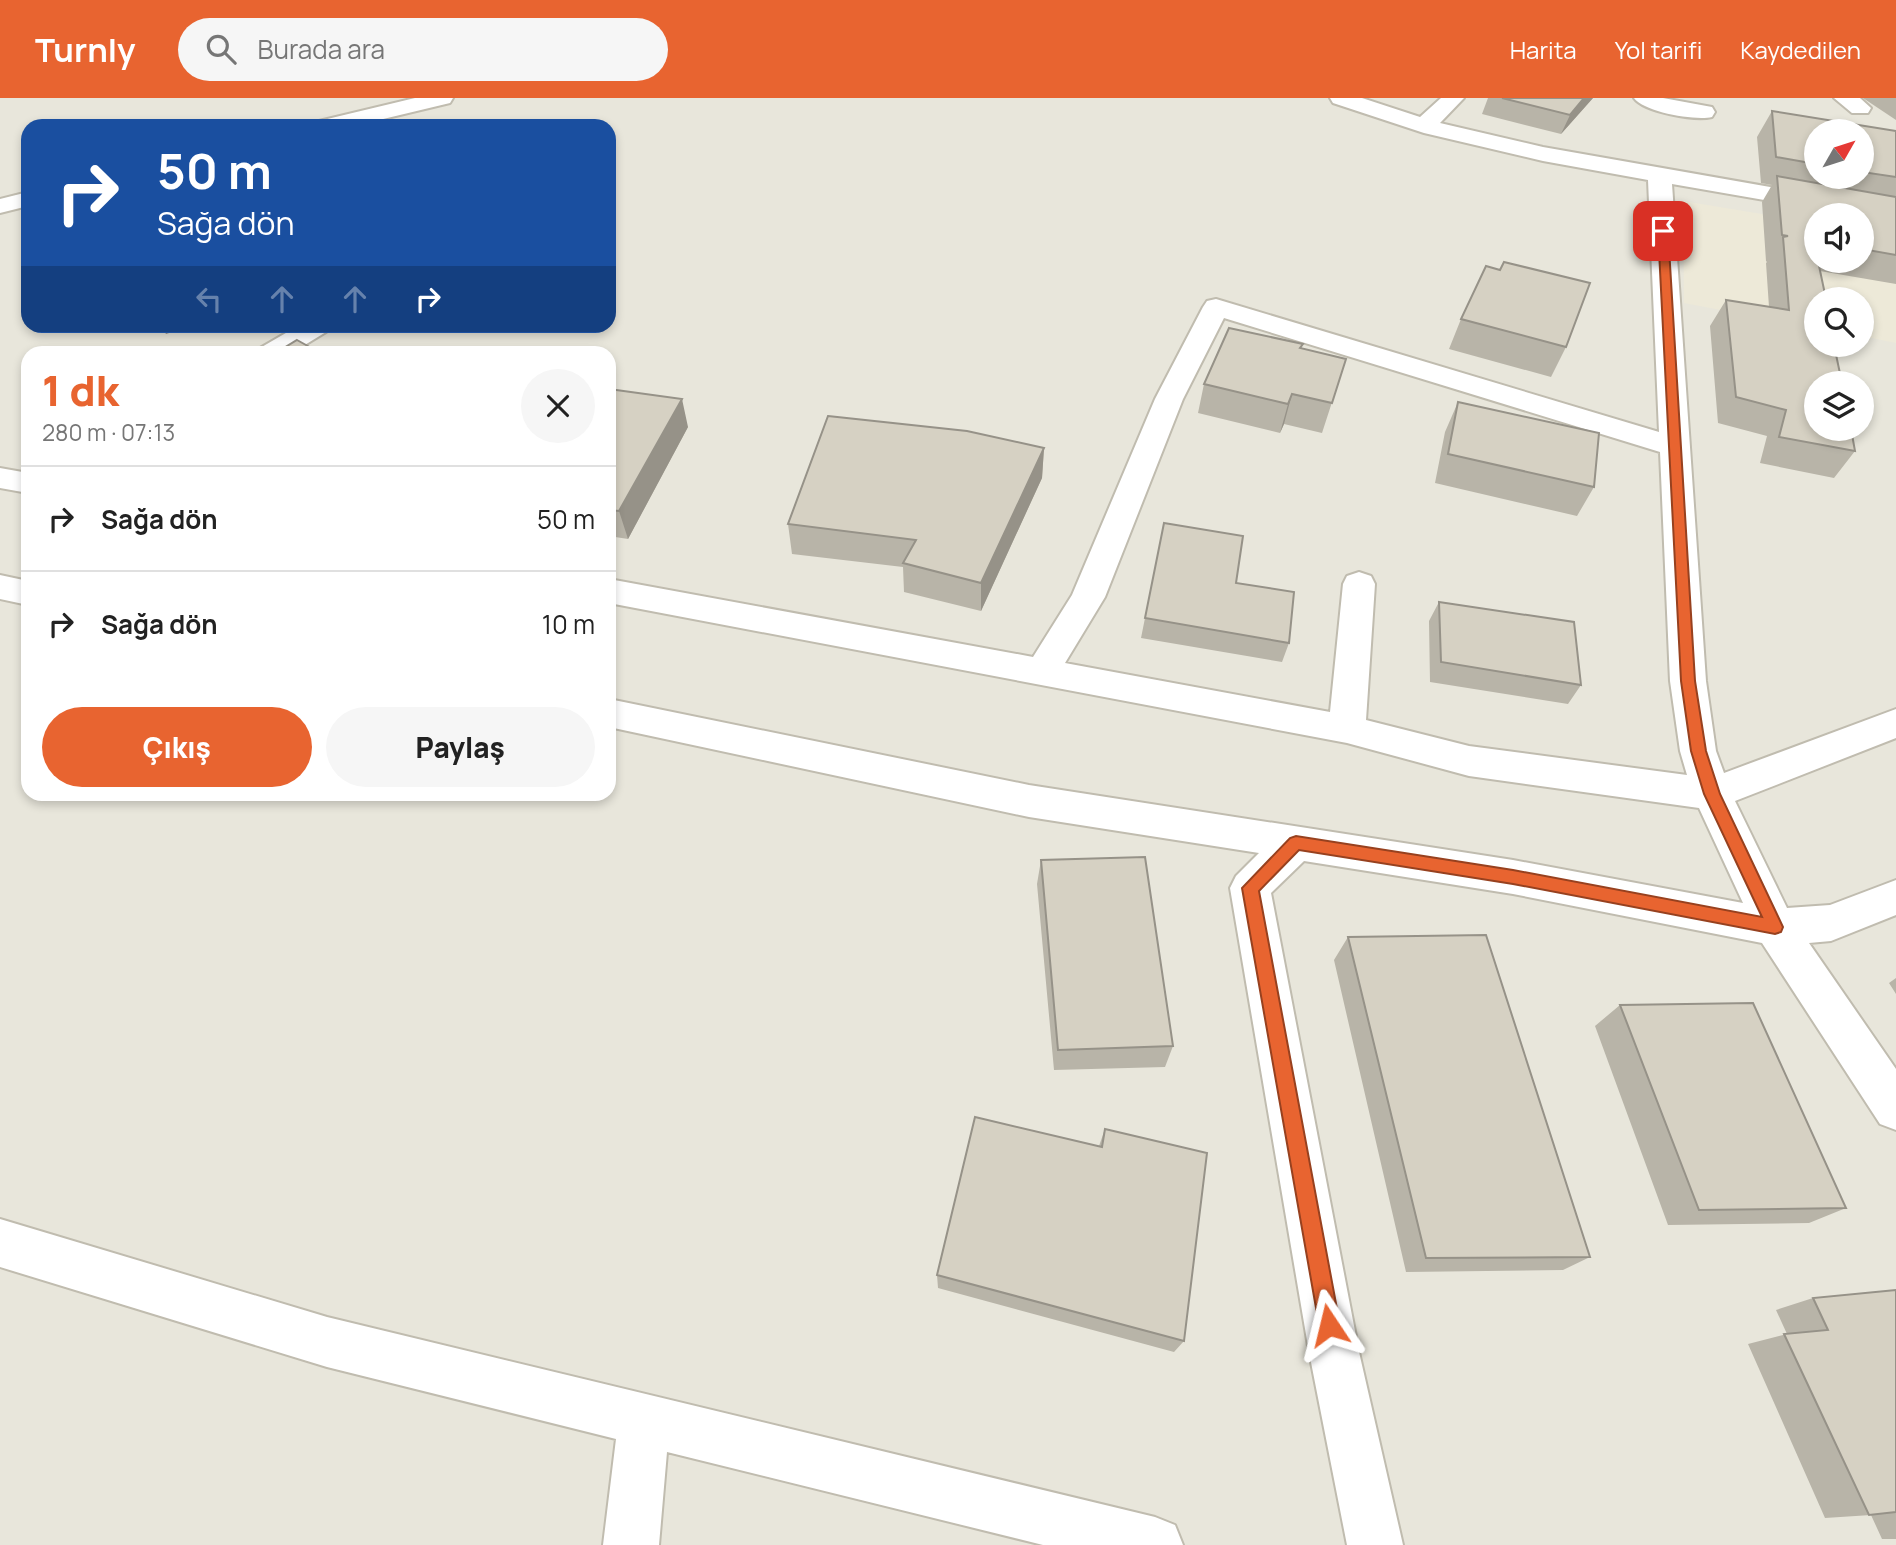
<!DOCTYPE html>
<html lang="tr">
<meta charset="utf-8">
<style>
body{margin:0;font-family:Manrope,sans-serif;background:#f6f6f6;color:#222;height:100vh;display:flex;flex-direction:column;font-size:26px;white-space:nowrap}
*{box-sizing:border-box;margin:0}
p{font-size:23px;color:#767676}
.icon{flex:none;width:38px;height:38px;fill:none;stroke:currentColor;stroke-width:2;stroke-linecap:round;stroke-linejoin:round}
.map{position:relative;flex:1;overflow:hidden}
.details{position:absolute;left:21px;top:248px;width:595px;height:455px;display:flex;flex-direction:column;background:#fff;border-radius:21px;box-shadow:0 4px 10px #0003}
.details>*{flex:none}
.guide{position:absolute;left:21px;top:21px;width:595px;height:214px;border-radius:21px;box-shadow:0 4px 10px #0003;background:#1a4fa0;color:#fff;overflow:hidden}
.needle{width:46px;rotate:51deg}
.tools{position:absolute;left:1804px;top:21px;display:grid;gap:14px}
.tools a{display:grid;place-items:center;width:70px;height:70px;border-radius:50%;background:#fff;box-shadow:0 4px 10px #0003;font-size:35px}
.pin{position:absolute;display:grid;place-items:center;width:60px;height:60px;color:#fff;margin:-30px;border-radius:14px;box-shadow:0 4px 10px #0006}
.me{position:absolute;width:77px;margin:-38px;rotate:350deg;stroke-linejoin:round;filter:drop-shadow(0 0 5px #0008)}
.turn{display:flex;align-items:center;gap:24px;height:147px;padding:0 21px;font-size:32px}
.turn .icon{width:91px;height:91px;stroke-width:2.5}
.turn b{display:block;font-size:49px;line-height:60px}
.lanes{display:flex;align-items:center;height:66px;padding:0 21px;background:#0003;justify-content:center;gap:35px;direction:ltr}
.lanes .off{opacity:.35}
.round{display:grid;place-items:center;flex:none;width:74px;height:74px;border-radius:37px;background:#f6f6f6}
.headline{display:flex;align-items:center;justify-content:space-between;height:119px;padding:0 21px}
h1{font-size:42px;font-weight:800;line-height:52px;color:#e86430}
.primary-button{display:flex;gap:14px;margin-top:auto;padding:14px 21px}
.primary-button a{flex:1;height:80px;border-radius:42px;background:#e86430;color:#fff;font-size:28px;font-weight:800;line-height:80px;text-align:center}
.primary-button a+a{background:#f6f6f6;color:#222}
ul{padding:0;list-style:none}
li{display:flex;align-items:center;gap:21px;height:105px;padding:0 21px;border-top:2px solid #e0e0e0}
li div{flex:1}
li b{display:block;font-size:26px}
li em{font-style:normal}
header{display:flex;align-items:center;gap:42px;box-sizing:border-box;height:98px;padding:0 35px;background:#e86430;color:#fff}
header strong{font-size:33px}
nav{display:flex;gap:38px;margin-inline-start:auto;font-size:24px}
.search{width:490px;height:63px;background:#f6f6f6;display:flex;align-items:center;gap:18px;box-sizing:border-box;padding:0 24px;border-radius:38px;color:#767676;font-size:26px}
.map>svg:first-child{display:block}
.residential{fill:#e8e6db;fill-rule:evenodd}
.education{fill:#ede9d8}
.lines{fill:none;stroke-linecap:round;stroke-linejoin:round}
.minor-casing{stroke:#c0bcaf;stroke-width:4}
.minor{fill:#fff;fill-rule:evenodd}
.wall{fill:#b8b4a8;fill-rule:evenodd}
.shaded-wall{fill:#969288}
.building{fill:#d6d1c3;stroke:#969288;stroke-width:2}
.route{fill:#e86430;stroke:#97411f;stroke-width:2}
</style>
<header>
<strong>Turnly</strong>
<div class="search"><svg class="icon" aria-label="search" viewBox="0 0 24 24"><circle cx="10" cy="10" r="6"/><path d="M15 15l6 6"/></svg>Burada ara</div>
<nav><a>Harita</a><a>Yol tarifi</a><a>Kaydedilen</a></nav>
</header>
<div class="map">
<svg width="1896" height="1447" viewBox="0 0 1896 1447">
<rect width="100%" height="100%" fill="#f5f3ec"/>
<path class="residential" d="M0 0H1896V1447H0ZM28 28H609V228H28ZM1816 33H1862V79H1816ZM1816 117H1862V163H1816ZM1816 201H1862V247H1816ZM28 256H609V696H28ZM1816 285H1862V331H1816Z"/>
<path class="education" d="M1683 103 1816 125V163H1862L1896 139V245L1862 238V201H1816V230L1684 205Z"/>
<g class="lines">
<g class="minor-casing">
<path id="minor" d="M415 0H453L450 5 354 28H316L319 23Z
M1330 0H1362L1420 19 1441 0H1464L1440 25 1543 49 1896 111V125L1672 86 1706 583 1716 653 1724 675 1896 611V640L1735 703 1787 810 1830 807 1896 782V817L1831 843 1809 845 1896 971V1032L1880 1026 1762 845 1513 796 1304 763 1271 795 1359 1254 1403 1447H1347L1309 1254 1230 790 1236 778 1259 755 1029 719 609 629V601L1029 687 1513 762 1743 805 1699 710 1469 678 1347 645 609 505V481L1033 559 1072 497 1155 301 1203 209 1207 203 1216 201 1659 334 1648 82 1543 63 1424 35 1333 5ZM1224 220 1660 354 1670 583 1680 653 1687 677 1469 648 1366 622 1375 486 1371 478 1359 474 1347 478 1343 486 1330 614 1065 565 1105 499 1183 301Z
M1634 0H1663L1712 9 1715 14 1712 19C1695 23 1644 14 1634 0Z
M1834 0H1860L1871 10 1868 15H1852Z
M28 94V108L0 115V101Z
M298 228H329L326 234 290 256H257L260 250Z
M0 370 28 375V395L0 390Z
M0 477 28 483V507L0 501Z
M0 1121 327 1219 1155 1419 1175 1427 1183 1447H1043L667 1354 659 1447H603L616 1341 327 1269 0 1169Z"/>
</g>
<use href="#minor" class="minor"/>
</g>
<path class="wall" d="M1488 0H1593L1561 36 1482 16Z
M1863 0H1896V22Z
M1772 13 1896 33V186L1820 173 1855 353 1834 380 1760 365 1767 338 1718 325 1710 228 1726 202 1769 209 1766 165 1767 164 1766 163 1762 104 1772 87 1761 85 1757 39ZM1816 33H1862V79H1816ZM1816 117H1862V163H1816Z
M1461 221 1566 249 1551 279 1449 251Z
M1303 246 1301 251 1346 261 1322 335 1284 326 1280 335 1198 315 1204 286Z
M609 291 688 329 628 441 609 438Z
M1458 304 1594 389 1577 418 1435 385 1445 334Z
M1044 350 1042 380 981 513 904 494 903 469 792 456 788 426Z
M1164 425 1236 485 1289 545 1282 564 1141 540Z
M1439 504 1581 587 1568 606 1430 584 1429 523Z
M1041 762 1173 948 1165 969 1054 972 1037 786Z
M1348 839 1590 1159 1563 1172 1406 1174 1334 862Z
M1896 880V896L1889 885Z
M1620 907 1846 1110 1809 1125 1668 1127 1595 928Z
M1105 1031 1184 1243 1174 1254 938 1190 937 1177 1099 1048Z
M1896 1192V1441H1882L1871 1417 1825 1420 1748 1246 1787 1236 1776 1212 1813 1200Z"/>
<path class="shaded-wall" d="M1584 0H1593L1561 36 1570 17Z
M161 228H191L166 236Z
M1292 296 1284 326 1280 335 1288 306Z
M682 301 688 329 628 441 619 413Z
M1044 350 1042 380 981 513V485Z"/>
<path class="building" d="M1502 0H1584L1570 17Z
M1772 13 1896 33V79L1862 74V33H1816V66L1776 59Z
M1777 78 1896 99V157L1862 151V117H1816V143H1814L1816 154V163H1818L1826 201H1816V247H1834L1842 285H1816V331H1851L1855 353 1779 339 1786 312 1736 299 1726 202 1789 212 1783 139 1788 138 1782 137Z
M1504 164 1590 185 1566 249 1461 221 1486 168 1500 172Z
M1229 230 1303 246 1300 250 1346 261 1332 305 1292 296 1288 306 1204 286Z
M297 242 322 256H274Z
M609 291 682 301 619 413 609 412Z
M1458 304 1599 335 1594 389 1448 356Z
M828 318 967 333 1044 350 981 485 903 465 916 442 788 426Z
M1164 425 1243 438 1236 485 1294 494 1289 545 1145 520Z
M1439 504 1574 524 1581 587 1441 564Z
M1145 759 1173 948 1058 952 1041 762Z
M1486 837 1590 1159 1426 1160 1348 839Z
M1753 905 1846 1110 1699 1112 1620 907Z
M975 1019 1102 1049 1105 1031 1207 1055 1184 1243 937 1177Z
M1896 1192V1414L1869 1417 1784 1236 1828 1232 1813 1200Z"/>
<path class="route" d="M1663 130 1668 133 1695 583 1706 653 1720 696 1783 829 1781 834 1775 836 1513 786 1299 752 1259 793 1340 1227 1337 1234 1329 1237 1322 1234 1319 1227 1242 790 1290 740 1296 738 1513 772 1762 819 1704 696 1691 653 1681 583 1658 133Z"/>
</svg>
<div class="tools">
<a><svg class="needle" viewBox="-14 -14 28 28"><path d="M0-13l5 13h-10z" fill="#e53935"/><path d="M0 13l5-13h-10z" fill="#767676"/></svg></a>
<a><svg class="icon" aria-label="sound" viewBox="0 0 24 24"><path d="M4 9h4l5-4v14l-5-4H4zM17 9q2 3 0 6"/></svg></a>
<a><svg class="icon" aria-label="search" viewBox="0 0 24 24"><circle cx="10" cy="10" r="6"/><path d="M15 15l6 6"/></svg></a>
<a><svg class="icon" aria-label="layers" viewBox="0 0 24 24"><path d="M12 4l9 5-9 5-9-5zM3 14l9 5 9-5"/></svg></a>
</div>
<div class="pin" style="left:1663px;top:133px;background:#d93025"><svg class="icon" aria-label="arrive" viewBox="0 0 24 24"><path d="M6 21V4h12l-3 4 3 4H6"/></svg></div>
<svg class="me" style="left:1329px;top:1227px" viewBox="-20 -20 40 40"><path d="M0-17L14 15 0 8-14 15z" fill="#e86430" stroke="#fff" stroke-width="4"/></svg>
<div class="guide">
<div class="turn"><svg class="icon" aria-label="right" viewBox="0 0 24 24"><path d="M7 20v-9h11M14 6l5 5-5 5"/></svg><div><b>50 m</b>Sağa dön</div></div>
<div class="lanes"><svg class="icon off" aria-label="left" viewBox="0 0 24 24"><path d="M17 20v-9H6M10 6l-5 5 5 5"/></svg><svg class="icon off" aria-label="ahead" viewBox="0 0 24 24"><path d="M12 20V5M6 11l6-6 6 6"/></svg><svg class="icon off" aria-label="ahead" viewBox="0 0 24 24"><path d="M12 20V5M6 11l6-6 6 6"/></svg><svg class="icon" aria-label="right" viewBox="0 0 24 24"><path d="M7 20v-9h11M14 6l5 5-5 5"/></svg></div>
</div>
<section class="details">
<div class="headline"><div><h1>1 dk</h1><p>280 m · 07:13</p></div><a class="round"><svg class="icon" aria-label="close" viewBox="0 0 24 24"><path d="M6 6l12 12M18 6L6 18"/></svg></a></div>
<ul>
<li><svg class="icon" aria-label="right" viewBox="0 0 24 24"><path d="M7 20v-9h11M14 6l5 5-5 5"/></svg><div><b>Sağa dön</b></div><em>50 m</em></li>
<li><svg class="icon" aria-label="right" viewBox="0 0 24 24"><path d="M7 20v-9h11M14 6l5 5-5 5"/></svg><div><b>Sağa dön</b></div><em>10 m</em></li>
</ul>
<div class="primary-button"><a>Çıkış</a><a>Paylaş</a></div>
</section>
</div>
